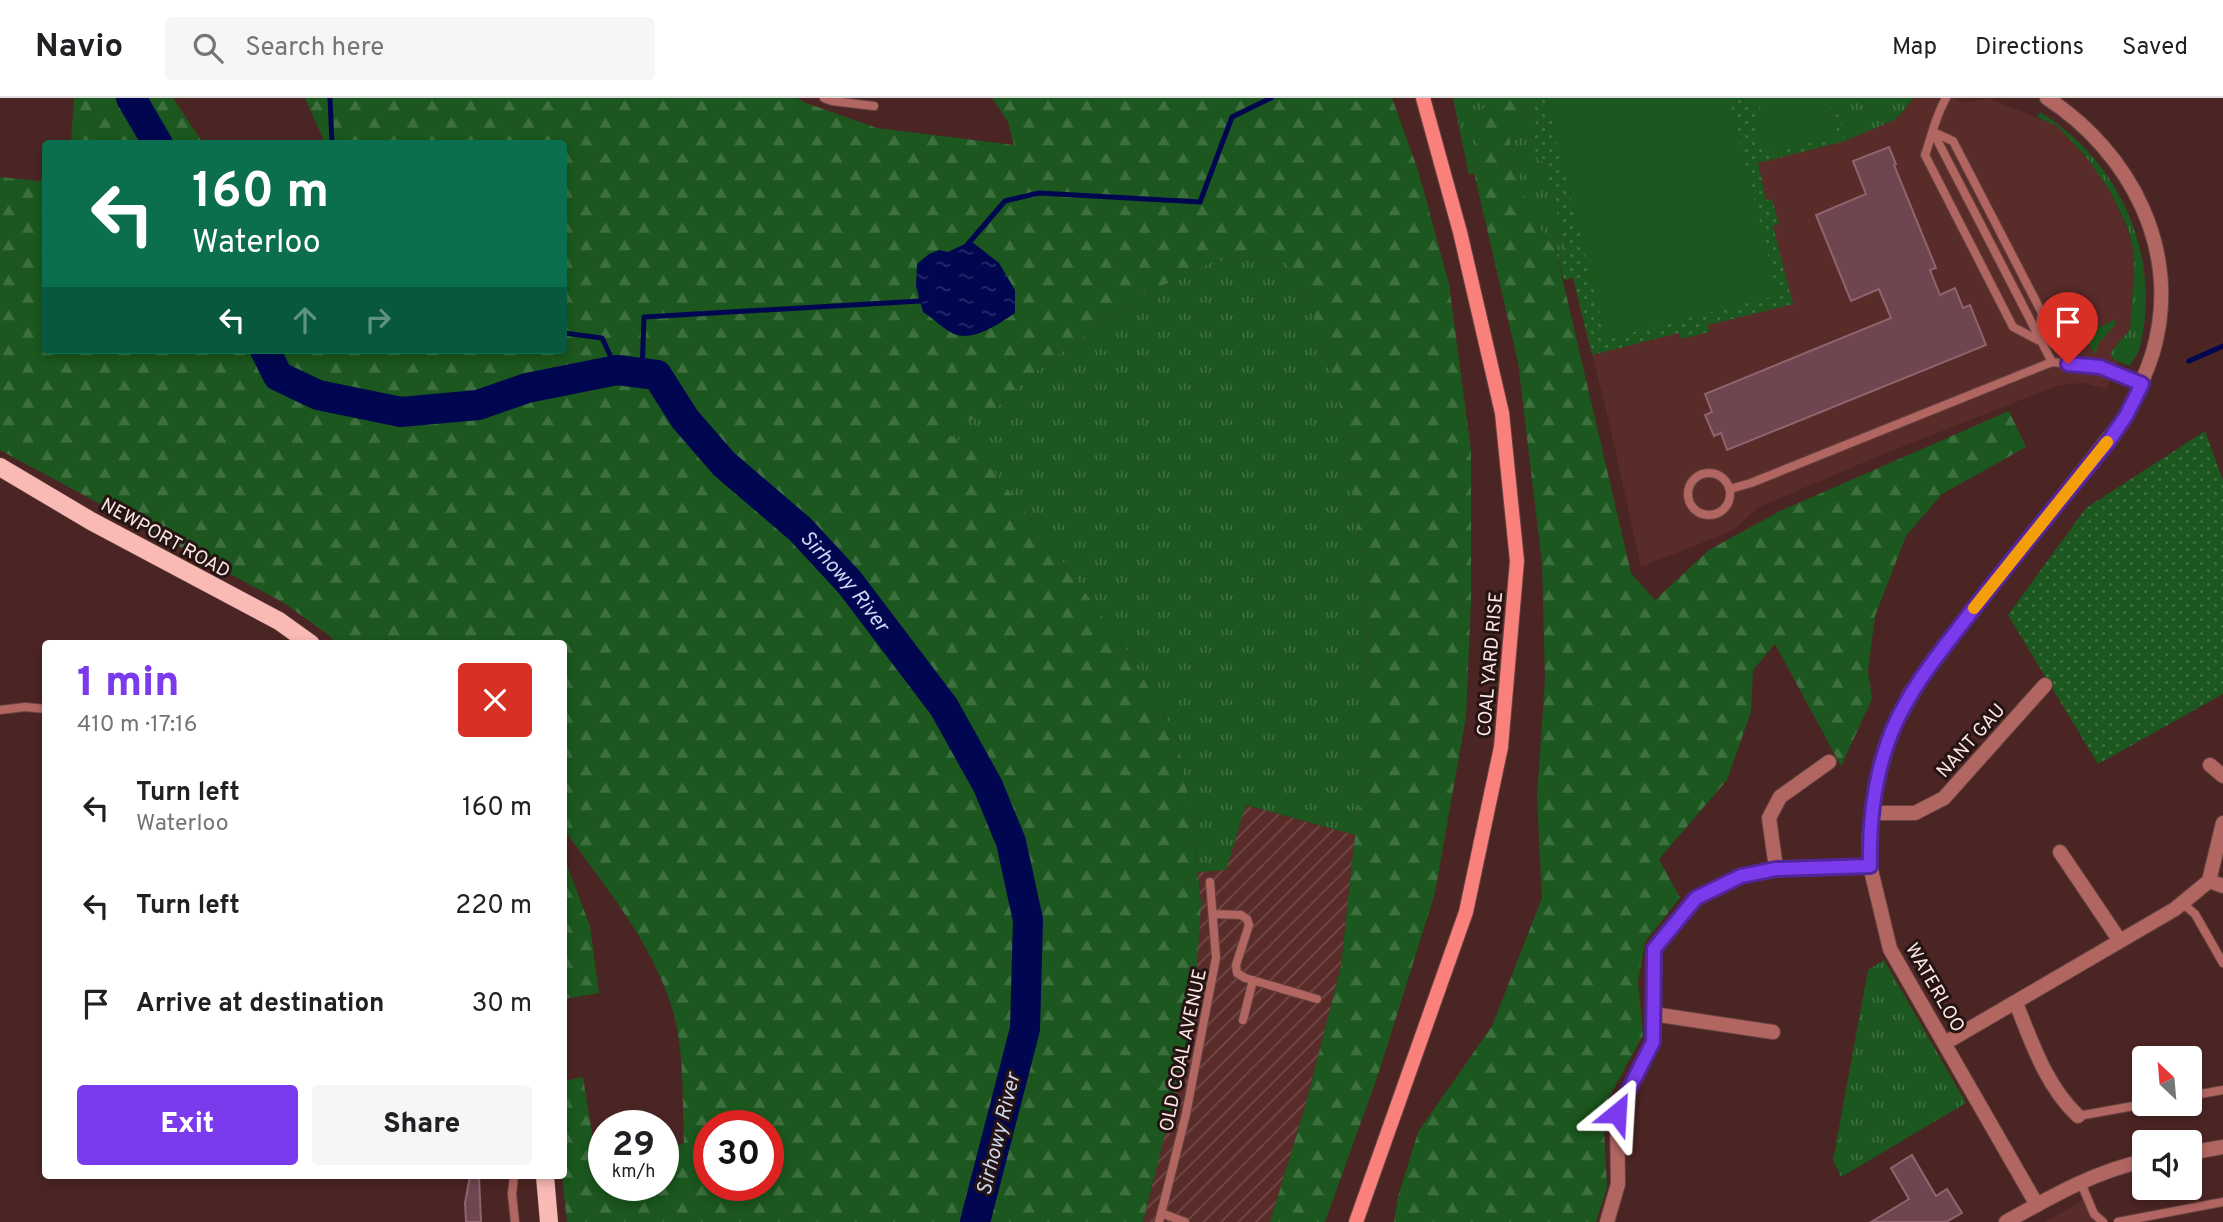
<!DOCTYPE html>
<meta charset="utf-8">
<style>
body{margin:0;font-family:Overpass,sans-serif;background:#f6f6f6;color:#202124;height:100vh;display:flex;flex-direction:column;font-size:26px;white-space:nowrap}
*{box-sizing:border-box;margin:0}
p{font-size:23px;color:#757577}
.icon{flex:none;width:38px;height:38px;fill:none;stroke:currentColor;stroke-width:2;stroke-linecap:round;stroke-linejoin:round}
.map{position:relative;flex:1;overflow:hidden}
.panel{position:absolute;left:42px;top:542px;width:525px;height:539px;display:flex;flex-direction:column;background:#fff;border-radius:7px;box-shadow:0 4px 10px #0003}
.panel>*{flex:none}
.guide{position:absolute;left:42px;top:42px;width:525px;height:214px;border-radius:7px;box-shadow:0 4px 10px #0003;background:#0b6e4f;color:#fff;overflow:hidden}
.needle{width:46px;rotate:334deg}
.controls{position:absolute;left:2132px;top:948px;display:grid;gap:14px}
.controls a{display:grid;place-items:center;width:70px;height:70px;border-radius:7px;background:#fff;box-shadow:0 4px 10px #0003;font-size:35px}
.speed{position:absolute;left:588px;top:1012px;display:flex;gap:14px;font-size:35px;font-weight:700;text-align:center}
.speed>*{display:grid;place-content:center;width:91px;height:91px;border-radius:50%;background:#fff;box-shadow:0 4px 10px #0003;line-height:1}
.speed small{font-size:18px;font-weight:400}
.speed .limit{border:10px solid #d22;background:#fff;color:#111}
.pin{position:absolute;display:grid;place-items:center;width:60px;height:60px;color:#fff;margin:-72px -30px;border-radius:50% 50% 50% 0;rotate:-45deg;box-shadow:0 0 7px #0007}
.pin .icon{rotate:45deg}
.me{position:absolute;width:77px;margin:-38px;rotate:27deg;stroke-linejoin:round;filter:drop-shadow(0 0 5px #0008)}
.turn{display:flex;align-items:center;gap:24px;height:147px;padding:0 35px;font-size:32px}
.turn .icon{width:91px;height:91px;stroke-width:2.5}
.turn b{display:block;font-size:49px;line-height:60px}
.lanes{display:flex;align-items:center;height:66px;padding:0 35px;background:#0003;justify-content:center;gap:35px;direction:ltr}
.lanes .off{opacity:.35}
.round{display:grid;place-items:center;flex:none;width:74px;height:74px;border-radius:7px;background:#f6f6f6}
.headline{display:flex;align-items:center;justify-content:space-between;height:119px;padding:0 35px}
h1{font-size:42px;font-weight:800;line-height:52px;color:#7c3aed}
.cta{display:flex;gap:14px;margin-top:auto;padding:14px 35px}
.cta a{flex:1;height:80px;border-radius:7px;background:#7c3aed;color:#fff;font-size:28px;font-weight:800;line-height:80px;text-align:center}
.cta a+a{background:#f6f6f6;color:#202124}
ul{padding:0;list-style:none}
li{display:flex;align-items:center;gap:21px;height:98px;padding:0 35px}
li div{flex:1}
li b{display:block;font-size:26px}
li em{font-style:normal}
header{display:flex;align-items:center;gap:42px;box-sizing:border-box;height:98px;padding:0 35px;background:#fff;border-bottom:2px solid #e0e0e0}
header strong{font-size:33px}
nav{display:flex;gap:38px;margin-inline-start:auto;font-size:24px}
.search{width:490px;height:63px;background:#f6f6f6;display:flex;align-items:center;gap:18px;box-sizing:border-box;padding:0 24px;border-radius:7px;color:#757577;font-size:26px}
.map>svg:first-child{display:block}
.built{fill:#592b29}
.industrial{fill:url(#industrial-furrows)}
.grass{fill:url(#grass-tufts)}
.forest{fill:url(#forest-firs);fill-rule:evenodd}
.park{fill:url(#park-dots)}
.pitch{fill:#1b571e}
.water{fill:url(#water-ripples)}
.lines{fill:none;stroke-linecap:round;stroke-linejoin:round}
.stream{stroke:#000750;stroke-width:5}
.river{stroke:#000750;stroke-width:30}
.building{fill:#6f4650;stroke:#90646e;stroke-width:2}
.service-casing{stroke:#674442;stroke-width:10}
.minor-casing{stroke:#674442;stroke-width:16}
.tertiary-casing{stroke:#674442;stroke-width:16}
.secondary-casing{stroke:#674442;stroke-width:16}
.primary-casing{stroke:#674442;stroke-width:19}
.service{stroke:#b26661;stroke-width:8}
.minor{stroke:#b26661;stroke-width:14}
.tertiary{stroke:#b26661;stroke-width:14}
.secondary{stroke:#fa817b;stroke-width:14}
.primary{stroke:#f9b9b4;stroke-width:18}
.route-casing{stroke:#51269a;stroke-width:18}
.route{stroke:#7c3aed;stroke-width:12}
.slow{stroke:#f59e0b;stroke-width:12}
.labels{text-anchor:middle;stroke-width:6;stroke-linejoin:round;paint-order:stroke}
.street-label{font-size:19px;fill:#fce7e5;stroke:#261413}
.water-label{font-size:21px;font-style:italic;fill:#cad7f0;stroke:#261413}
</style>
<header>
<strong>Navio</strong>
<div class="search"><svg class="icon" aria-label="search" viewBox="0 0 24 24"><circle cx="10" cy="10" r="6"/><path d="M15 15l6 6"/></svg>Search here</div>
<nav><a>Map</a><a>Directions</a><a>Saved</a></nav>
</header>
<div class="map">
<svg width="2223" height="1124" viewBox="0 0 2223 1124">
<defs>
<pattern id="industrial-furrows" width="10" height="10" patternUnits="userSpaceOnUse" patternTransform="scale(1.75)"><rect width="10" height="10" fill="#592b29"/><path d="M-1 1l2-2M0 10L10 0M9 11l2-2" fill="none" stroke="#724a48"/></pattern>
<pattern id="grass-tufts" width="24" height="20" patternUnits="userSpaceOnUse" patternTransform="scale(1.75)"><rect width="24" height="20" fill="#1b571e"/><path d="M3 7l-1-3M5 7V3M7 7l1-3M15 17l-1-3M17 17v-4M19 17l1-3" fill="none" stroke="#3d6f3f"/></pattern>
<pattern id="forest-firs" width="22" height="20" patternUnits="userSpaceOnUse" patternTransform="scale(1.75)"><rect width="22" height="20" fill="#1b571e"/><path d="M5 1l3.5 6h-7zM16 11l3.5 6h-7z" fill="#3d6f3f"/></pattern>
<pattern id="park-dots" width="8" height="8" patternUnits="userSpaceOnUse" patternTransform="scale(1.75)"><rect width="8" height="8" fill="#1b571e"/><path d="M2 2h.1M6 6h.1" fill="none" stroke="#3d6f3f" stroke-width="1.8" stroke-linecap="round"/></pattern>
<pattern id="water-ripples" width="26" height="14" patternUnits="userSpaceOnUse" patternTransform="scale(1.75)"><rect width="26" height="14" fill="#000750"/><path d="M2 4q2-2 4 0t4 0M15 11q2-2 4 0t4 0" fill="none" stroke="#262b69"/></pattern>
</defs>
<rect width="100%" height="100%" fill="#4b2523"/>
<path class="built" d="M1531 0H1954L1963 5 1988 0 2057 28 2087 60 2111 95 2127 131 2133 151 2134 172 2130 231 2115 274 2106 291 2084 285 2059 287 1879 358 1759 409 1732 433 1641 469 1608 320 1573 180 1564 182 1566 151 1532 39 1538 36Z
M2084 1101 2093 1124H2045Z"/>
<path class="industrial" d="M1245 707 1355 737 1341 868 1305 1009 1270 1124H1143L1150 1099 1201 805 1198 774 1226 772Z"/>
<path class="grass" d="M1453 0H1491L1480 15 1474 75 1469 77Z
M1834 0H1914L1896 21 1845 43Z
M1532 3 1538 37 1532 38 1539 63 1544 62 1566 150 1556 153 1536 125 1513 69 1509 33Z
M2040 14C2120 63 2162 157 2140 249 2138 257 2133 261 2130 268L2114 262 2110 255 2130 231 2134 172 2133 151 2128 131 2111 95 2087 60 2057 28 2037 19Z
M1266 159 1287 165 1310 203 1339 304 1357 421 1367 512 1365 671 1355 737 1246 707 1226 772 1198 774 1192 720 1177 640 1130 557 1051 447 978 353 943 334 994 312 1043 267 1143 197 1214 163Z
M2116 221 2115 227 2099 245 2095 256 2084 237Z
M1884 862 1966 1005 1841 1079 1833 1062 1868 872Z"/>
<path class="forest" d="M74 0H173L203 45H71Z
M305 0H797L806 5 877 30 1014 47 1008 24 992 0H1392L1418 72 1449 186 1471 353V503L1466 619 1435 795 1379 974 1325 1124H1270L1305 1009 1341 868 1355 737 1365 671 1367 512 1357 421 1339 304 1310 203 1287 165 1266 159 1214 163 1143 197 1043 267 994 312 944 334 978 353 1051 447 1130 557 1177 640 1192 720 1201 805 1194 921 1143 1124H567L562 1078 564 983 583 979 598 1074 604 1073V1087H663V1053L684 1045C682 1000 685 950 671 907 651 843 604 788 566 734L564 735V546H336L330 538 284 505 0 352V79L41 83 45 79 46 252H564V46L325 45ZM709 1027H768V1087H709Z
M1491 0H1531L1532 3 1509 33 1513 69 1536 125 1556 153 1631 475 1655 502 1709 452 1780 413 2009 313 2026 349 1942 396 1906 438 1875 518 1868 573 1872 601 1841 668 1775 546 1753 572 1751 614 1727 682 1659 761 1680 800 1645 844 1638 884 1643 937 1606 1005 1604 1034 1607 1089 1596 1124H1394L1398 1099 1418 1034 1492 928 1542 800 1537 698 1545 582 1542 465 1518 264 1474 75 1480 15Z
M564 759 590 828 599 895 564 901Z"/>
<path class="park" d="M1531 0H1834L1845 43 1758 65 1766 102 1772 101 1779 126 1773 128 1793 206 1708 227 1709 234 1681 241 1679 235 1592 257 1573 180 1564 182 1556 153 1566 150 1544 63H1538L1532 39 1538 36Z
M2205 333 2223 382V596L2098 666 2008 517 2086 410Z"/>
<path class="pitch" d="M1546 0H1729L1778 197 1606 241Z
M1748 0H1829L1838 38 1763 57 1754 19 1762 17 1760 9 1751 11Z"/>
<path class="water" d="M971 143 999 165 1015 192V215C1000 225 974 244 954 236 943 231 933 220 923 214L916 188 917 166 929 156 939 152 948 154Z"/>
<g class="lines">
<path class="stream" d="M330 0 332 46
M967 147 1005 103 1039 95 1200 104 1232 19 1271 0
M564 235 602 240 617 272
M2189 263 2223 248
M642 275 644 219 920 203 922 199"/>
<g class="river">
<path d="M131 0 158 46"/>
<path id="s1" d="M265 252 278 278 318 297 401 314 478 307 527 290 617 272 657 277 685 321 724 366 800 431 850 485 944 609 988 688 1011 744 1028 822 1025 931 975 1124"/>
</g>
</g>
<path class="building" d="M1889 49 1896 66 1894 67 1936 170 1930 172 1940 197 1955 190 1963 210 1970 207 1986 247 1727 352 1721 335 1714 338 1705 317 1712 314 1705 296 1891 220 1879 191 1851 203 1816 117 1866 96 1853 63Z
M1912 1057 1936 1098 1947 1091 1962 1115 1946 1124H1871L1909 1101 1891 1070Z
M470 1078H479L481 1124H466L465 1105Z"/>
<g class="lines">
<g class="service-casing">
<path id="service" d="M824 0 832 3 874 8
M1946 0C1935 19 1932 37 1925 57L2013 229 2038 242
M1933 34 2052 264
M1933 34 1953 43 2042 215 2038 241
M1688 396a21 21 0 1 1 42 0a21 21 0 1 1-42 0Z
M1730 391 1751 385 2052 264 2100 269 2142 286
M0 612 25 609 46 611
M2182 805 2195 816 2223 865
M1213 816 1241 817 1247 821 1249 827 1236 867 1237 875 1245 880 1317 901
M1243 922 1253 882
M2189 998 2223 992
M2078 1018 2145 1006
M514 1078 512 1096 515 1124
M2081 1085 2094 1116 2103 1124
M1161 1115 1185 1124
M1159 1124 1186 1016 1216 860 1210 784
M2118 1124 2223 1104"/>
</g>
<g class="minor-casing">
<path id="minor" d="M2210 667 2223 678
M1873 715H1915L1944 700 2045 587
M2060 754 2120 843
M1776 770 1769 720 1780 699 1829 664
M2209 783 2223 725
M2016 905C2032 945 2046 988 2078 1018
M1653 916 1773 934
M1945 945 2175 811 2209 783 2223 788
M2037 1107 1890 851 1870 768 1869 739 1877 681 1892 634 1910 595 1935 560 2126 318C2136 297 2146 277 2153 254 2182 153 2131 55 2047 0
M1607 1124 1618 1086 1617 1015 1653 944 1654 851 1696 800 1741 778 1776 770 1870 768"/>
</g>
<g class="tertiary-casing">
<path id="tertiary" d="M2189 1055 2223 1049
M2006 1124C2049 1100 2095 1073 2144 1063"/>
</g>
<g class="secondary-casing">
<path id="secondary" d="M1356 1124 1466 814 1501 649 1517 463 1502 315 1460 134 1423 0"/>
</g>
<g class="primary-casing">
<path id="primary" d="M0 369 91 423 279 523 311 546
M545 1078 549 1124"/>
</g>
<use href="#service" class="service"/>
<use href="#minor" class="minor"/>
<use href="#tertiary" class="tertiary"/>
<use href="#secondary" class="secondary"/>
<use href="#primary" class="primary"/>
</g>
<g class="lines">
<g class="route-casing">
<path id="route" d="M1617 1015 1653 944 1654 851 1696 800 1741 778 1776 771 1870 768C1869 723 1875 675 1892 633 1911 588 1942 552 1971 514 2016 456 2062 400 2108 344L2126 318 2142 286 2100 269 2068 266"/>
</g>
<use href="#route" class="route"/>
<path class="slow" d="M1974 510 2107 344"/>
</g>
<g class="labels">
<g class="street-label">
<text transform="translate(166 439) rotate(29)" y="7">NEWPORT ROAD</text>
<text transform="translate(1489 566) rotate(-85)" y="7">COAL YARD RISE</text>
<text transform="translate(1970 642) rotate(-48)" y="7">NANT GAU</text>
<text transform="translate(1936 889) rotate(60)" y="7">WATERLOO</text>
<text transform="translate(1182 952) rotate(-78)" y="7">OLD COAL AVENUE</text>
</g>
<g class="water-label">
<text dy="7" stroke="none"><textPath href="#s1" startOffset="700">Sirhowy River</textPath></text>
<text transform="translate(998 1036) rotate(-76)" y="7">Sirhowy River</text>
</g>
</g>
</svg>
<div class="controls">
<a><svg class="needle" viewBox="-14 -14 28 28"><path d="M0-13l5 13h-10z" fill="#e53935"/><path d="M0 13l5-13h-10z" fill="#757577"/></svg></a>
<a><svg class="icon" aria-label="sound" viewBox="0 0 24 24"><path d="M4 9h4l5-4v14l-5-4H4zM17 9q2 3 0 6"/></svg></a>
</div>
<div class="speed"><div>29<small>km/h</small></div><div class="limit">30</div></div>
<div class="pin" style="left:2068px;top:266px;background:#d93025"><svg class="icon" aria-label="arrive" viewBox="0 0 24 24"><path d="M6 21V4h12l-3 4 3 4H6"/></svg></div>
<svg class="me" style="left:1617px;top:1015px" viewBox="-20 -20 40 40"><path d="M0-17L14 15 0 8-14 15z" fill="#7c3aed" stroke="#fff" stroke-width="4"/></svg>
<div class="guide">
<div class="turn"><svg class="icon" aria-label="left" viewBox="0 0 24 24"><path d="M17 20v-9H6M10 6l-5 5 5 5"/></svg><div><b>160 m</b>Waterloo</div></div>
<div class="lanes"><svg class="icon" aria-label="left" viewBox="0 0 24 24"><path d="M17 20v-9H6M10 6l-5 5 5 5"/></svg><svg class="icon off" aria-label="ahead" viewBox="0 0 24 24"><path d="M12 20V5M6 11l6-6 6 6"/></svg><svg class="icon off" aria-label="right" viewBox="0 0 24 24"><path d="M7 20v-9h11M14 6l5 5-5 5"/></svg></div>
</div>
<section class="panel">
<div class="headline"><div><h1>1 min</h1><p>410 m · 17:16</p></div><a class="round" style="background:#d93025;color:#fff"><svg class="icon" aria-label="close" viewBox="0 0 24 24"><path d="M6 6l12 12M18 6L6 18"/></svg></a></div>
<ul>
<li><svg class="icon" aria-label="left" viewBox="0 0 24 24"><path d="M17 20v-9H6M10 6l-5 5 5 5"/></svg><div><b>Turn left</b><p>Waterloo</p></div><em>160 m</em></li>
<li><svg class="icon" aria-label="left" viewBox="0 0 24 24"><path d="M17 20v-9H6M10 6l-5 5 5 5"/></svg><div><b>Turn left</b></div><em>220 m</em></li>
<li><svg class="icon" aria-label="arrive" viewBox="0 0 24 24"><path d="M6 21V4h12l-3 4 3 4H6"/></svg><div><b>Arrive at destination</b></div><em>30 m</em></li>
</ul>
<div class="cta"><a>Exit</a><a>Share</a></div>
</section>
</div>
